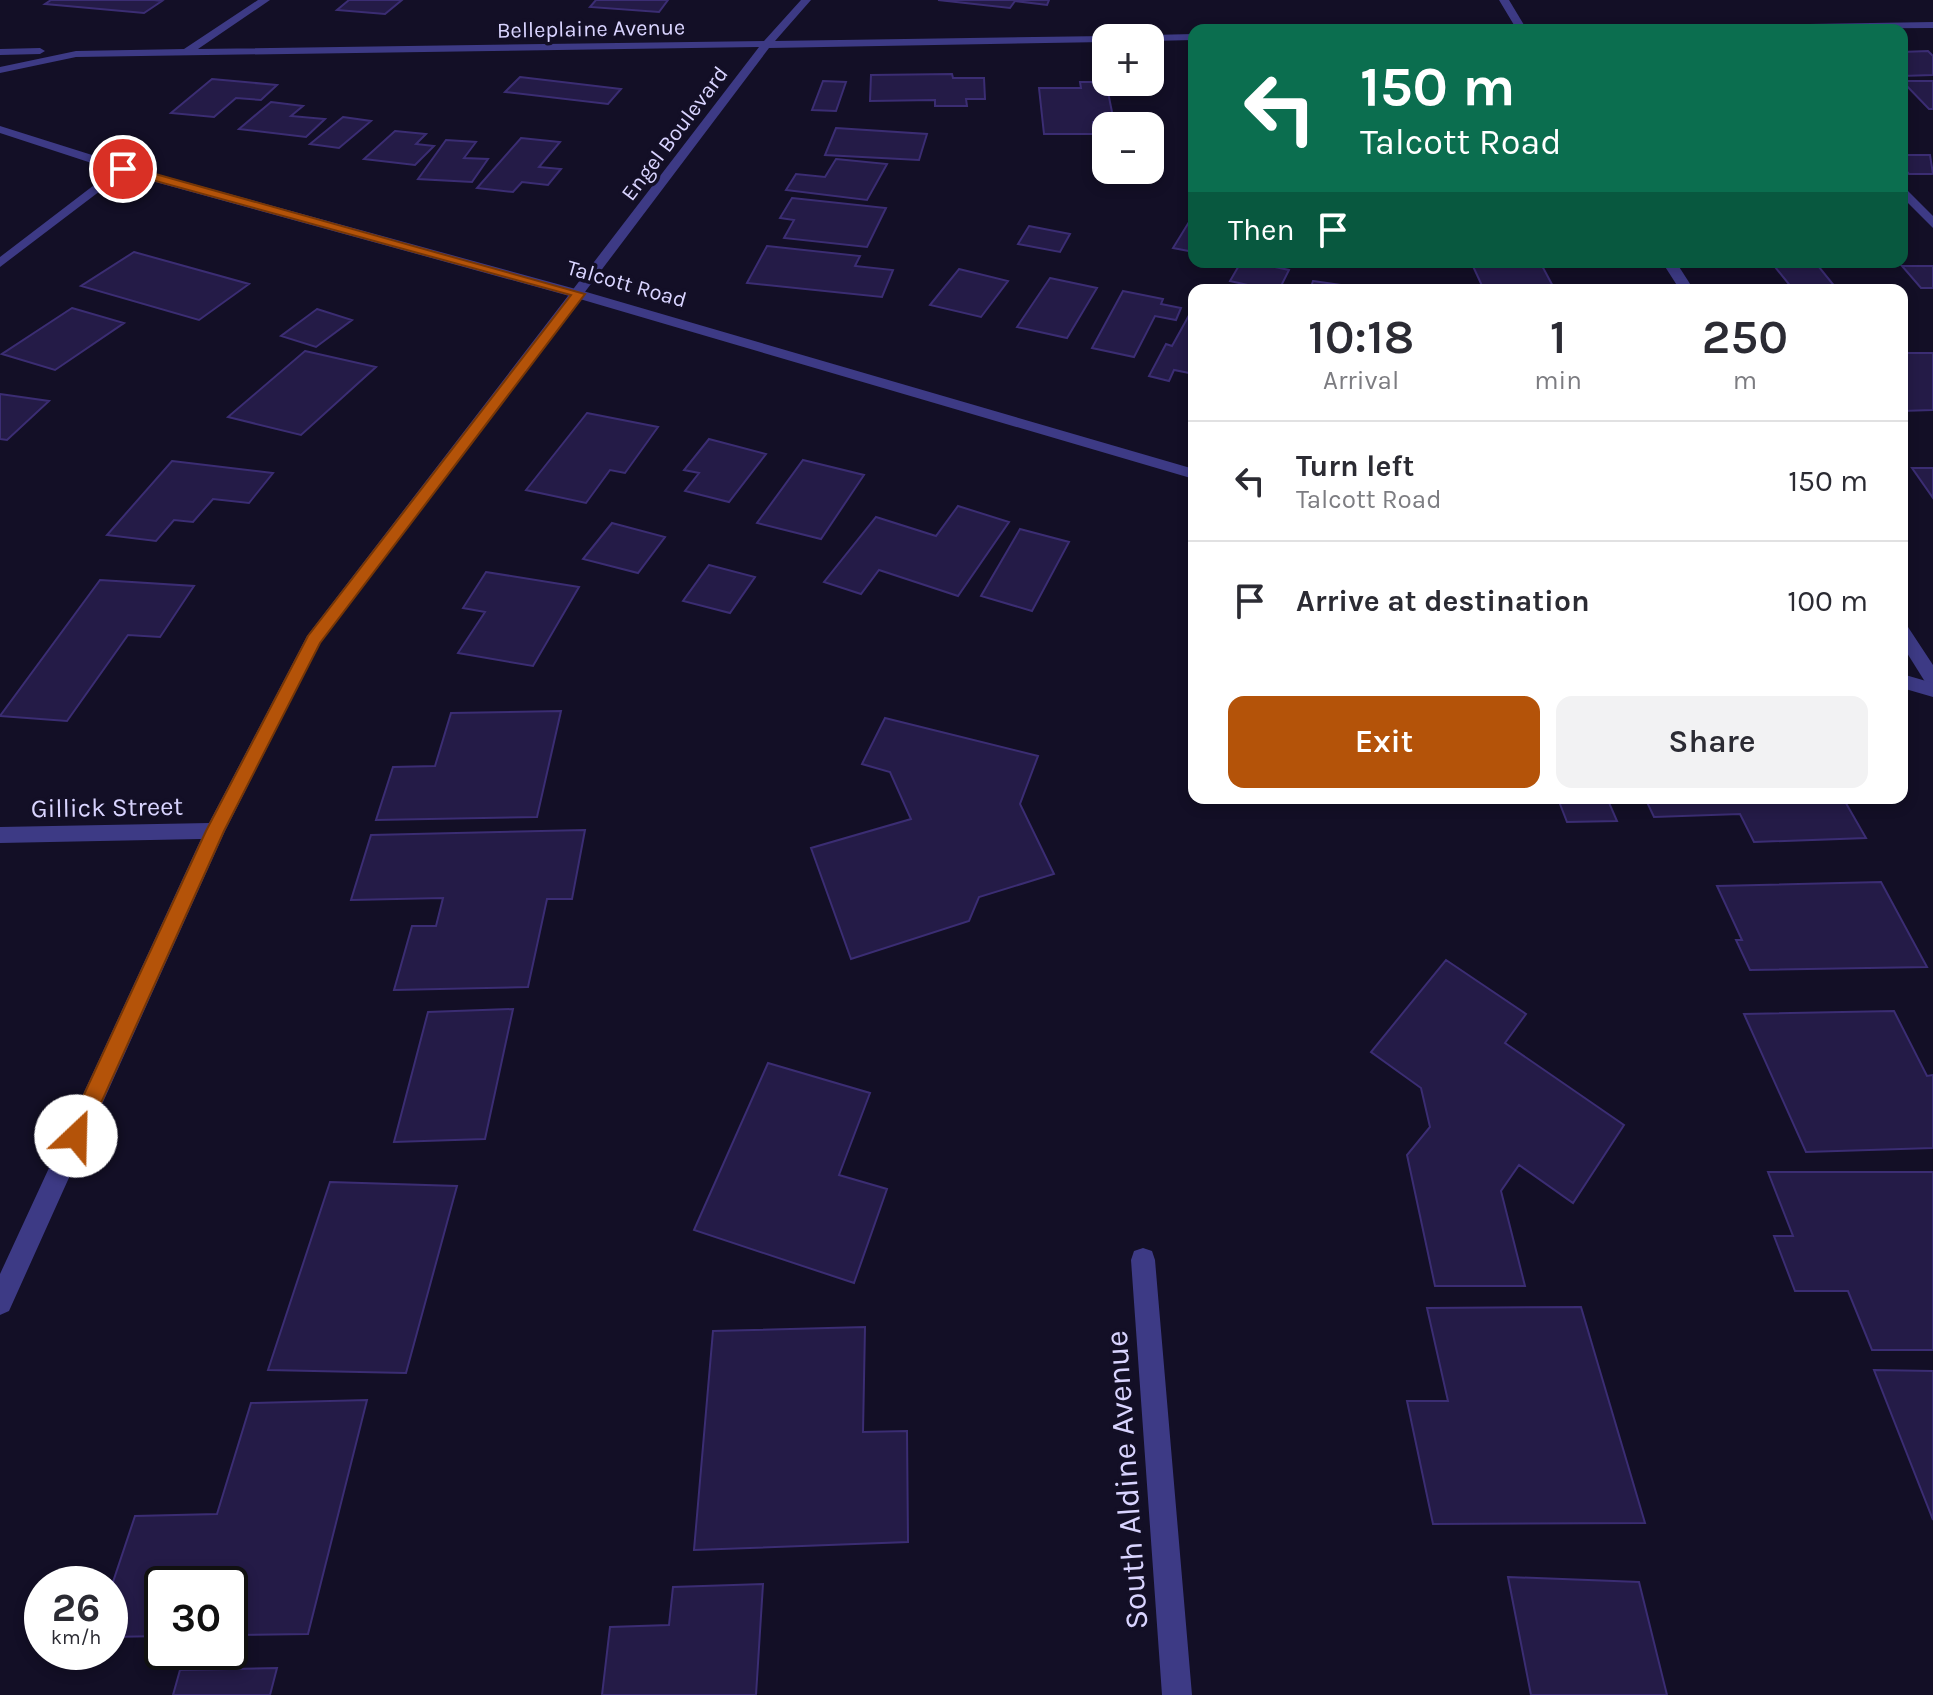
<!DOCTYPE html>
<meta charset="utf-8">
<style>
body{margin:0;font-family:Karla,sans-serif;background:#f2f2f3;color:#2b2b33;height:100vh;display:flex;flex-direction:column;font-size:30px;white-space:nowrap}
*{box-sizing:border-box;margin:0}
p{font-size:26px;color:#7c7c81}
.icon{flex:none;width:44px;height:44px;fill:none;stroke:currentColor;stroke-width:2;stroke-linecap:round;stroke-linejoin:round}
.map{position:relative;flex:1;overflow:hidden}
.drawer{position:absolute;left:1188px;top:284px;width:720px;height:520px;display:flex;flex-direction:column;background:#fff;border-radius:16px;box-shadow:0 4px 12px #0003}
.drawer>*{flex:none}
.hud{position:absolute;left:1188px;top:24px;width:720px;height:244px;border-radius:16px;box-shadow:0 4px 12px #0003;background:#0b6e4f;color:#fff;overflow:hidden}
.controls{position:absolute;left:1092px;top:24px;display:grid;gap:16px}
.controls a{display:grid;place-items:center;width:72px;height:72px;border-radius:16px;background:#fff;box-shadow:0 4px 12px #0003;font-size:40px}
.speed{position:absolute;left:24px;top:1566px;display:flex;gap:16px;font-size:40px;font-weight:700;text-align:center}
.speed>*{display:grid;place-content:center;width:104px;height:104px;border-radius:50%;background:#fff;box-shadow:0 4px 12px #0003;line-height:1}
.speed small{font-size:20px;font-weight:400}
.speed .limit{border:4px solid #111;border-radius:12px;background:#fff;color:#111}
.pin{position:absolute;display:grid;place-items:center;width:68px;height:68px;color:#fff;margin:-34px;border:4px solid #fff;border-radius:50%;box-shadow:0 2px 8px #0007}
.me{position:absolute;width:88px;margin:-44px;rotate:24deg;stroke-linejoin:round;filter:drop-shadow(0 0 6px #0008)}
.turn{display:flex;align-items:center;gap:28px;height:168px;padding:0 40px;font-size:36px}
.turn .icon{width:104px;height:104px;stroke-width:2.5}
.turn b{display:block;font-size:56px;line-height:68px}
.then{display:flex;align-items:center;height:76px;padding:0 40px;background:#0003;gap:16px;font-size:30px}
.eta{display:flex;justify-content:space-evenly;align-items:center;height:136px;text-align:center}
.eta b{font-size:48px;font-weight:600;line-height:56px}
.action{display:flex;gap:16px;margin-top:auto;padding:16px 40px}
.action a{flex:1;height:92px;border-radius:16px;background:#b45309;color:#fff;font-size:32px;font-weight:600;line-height:92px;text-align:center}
.action a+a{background:#f2f2f3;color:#2b2b33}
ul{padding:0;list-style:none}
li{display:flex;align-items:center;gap:24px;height:120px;padding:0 40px;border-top:2px solid #e1e1e2}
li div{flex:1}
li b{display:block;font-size:30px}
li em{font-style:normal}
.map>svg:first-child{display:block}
.building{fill:#241b47;stroke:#3b2d73;stroke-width:2}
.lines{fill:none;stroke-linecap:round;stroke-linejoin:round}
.service{fill:#3d3a85;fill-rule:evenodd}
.minor{fill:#3d3a85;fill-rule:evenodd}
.tertiary{fill:#3d3a85;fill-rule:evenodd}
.route{fill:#b45309;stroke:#753606;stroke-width:2}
.labels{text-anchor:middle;stroke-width:7;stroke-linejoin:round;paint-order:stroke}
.far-street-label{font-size:22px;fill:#d9d4ff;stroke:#130f26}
.street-label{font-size:26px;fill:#d9d4ff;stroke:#130f26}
.near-street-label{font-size:32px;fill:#d9d4ff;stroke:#130f26}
</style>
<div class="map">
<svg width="1933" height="1695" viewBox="0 0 1933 1695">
<rect width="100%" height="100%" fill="#130f26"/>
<path class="building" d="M51 0H154L162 1 144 13 45 4Z
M349 0H402L385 14 337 10Z
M596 0H668L659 12 590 7Z
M938 0H1049L1047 5 1015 1 1010 8Z
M1928 51 1933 56V75L1902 76V52Z
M952 74 953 78H984L985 99H966L967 106H935V100L870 101 871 75Z
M520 77 621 89 608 104 505 92Z
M212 79 277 85 261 100 236 98 214 117 171 113Z
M823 81 846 82 836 111 812 110Z
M1902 81H1933V109H1929Z
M1080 82H1106L1114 122H1093L1095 134H1044L1039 88H1081Z
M271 102 303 106 291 116 325 119 306 137 239 129Z
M343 117 371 121 339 148 310 144Z
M836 128 927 134 919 160 825 155Z
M395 131 426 134 416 144 434 146 415 165 364 159Z
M521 138 560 142 539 167 561 169 548 185 522 182 513 192 477 188Z
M446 140 476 142 464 158 488 159 472 182 418 179Z
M1902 155H1930L1933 174H1909L1902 166Z
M836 159 887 164 867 200 786 190 796 174 825 177Z
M792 198 886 208 867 247 784 238 794 220 780 218Z
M1189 222 1194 223V252L1173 248Z
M1029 226 1070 234 1060 252 1018 244Z
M767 246 860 256 855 266 893 270 882 297 747 283Z
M134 252 249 284 199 320 81 286Z
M1241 262H1252L1289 270 1279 290H1270L1230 281Z
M1471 262H1540L1555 290H1484Z
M1771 262H1815L1836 288H1792Z
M1902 266H1933V288H1921Z
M959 269 1008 281 981 317 930 305Z
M1050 278 1097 288 1067 338 1017 327Z
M1313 281 1355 287 1310 290Z
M1123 291 1163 299 1161 304 1181 308 1176 320 1155 316 1134 357 1092 348Z
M72 308 124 323 55 370 2 354Z
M1193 308 1194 374 1174 370 1169 381 1149 376 1166 344 1172 346Z
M317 309 352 320 316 347 281 336Z
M305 351 376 367 301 435 228 417Z
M1902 353H1933V410L1902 411Z
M0 394 49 401 7 440 0 439Z
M587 413 658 427 625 473 610 470 586 503 526 490Z
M709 439 766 454 729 502 685 491 699 473 684 470Z
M803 460 864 475 821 539 757 523Z
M172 461 273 473 249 503 213 499 193 522 174 520 156 541 107 535Z
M1912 468H1933V498Z
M958 506 1009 522 958 596 879 570 861 594 824 582 876 517 936 536Z
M612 523 665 537 638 573 583 559Z
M1020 529 1069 542 1032 611 981 596Z
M709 565 755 577 730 613 683 601Z
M486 572 579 587 533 666 458 653 485 612 463 608Z
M100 580 194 586 160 637 128 635 67 721 0 716Z
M561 711 537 817 376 820 393 767 435 766 451 713Z
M885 718 1038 756 1020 804 1054 874 979 897 969 921 851 959 811 848 911 819 890 772 862 764Z
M1533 798H1607L1617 821 1567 822 1558 799Z
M1645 798H1843L1866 838 1754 842 1740 814 1654 817Z
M585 830 572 899H547L528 987 394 990 412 926H436L443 898 351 900 371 835Z
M1881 882 1927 967 1750 970 1736 940H1742L1717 886Z
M1446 960 1526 1014 1505 1043 1624 1125 1573 1203 1519 1165 1501 1191 1525 1286H1435L1407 1155 1430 1127 1421 1088 1371 1052Z
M513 1009 485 1139 394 1142 428 1012Z
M1894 1011 1927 1076 1933 1075V1148L1806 1152 1744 1014Z
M768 1063 870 1093 839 1175 887 1189 854 1283 694 1230Z
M1768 1172H1933V1350H1872L1848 1291H1795L1774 1236H1793Z
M330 1182 457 1186 406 1373 268 1370Z
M1581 1307 1645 1523 1433 1524 1407 1401H1448L1427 1308Z
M865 1327 863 1432 907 1431 908 1542 694 1550 713 1331Z
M1874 1370 1933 1371V1520Z
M367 1400 308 1634 230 1635V1584H162V1636L110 1637V1591L135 1516 217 1514 251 1403Z
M1508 1577 1639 1582 1667 1695H1531Z
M763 1584 756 1695H602L610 1627 669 1625 673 1587Z
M277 1668 270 1695H173L180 1670Z"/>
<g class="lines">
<path class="service" d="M1902 185 1933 216V228L1902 197Z"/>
<path class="minor" d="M258 0H270L198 49 764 41 801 0H811L775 41 1106 36 1111 38H1106V42L769 48 320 643 225 831 9 1311 0 1315V1274L201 839 0 843V827L209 823 307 636 759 47 76 57 0 73V67L76 51 184 49Z
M1499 0H1509L1527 30H1517Z
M1933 22V28L1611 30 1616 27Z
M1194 34V40L1150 41V38H1145L1150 35Z
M0 49 40 48 45 51 40 54 0 55Z
M119 166 129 169 0 267V257Z
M1662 262H1676L1694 290H1680Z
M1902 625 1908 627 1933 665V687L1927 685 1902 645Z
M1143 1248 1152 1251 1155 1260 1192 1695H1162L1131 1260 1134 1251Z"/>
<path class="tertiary" d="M0 126 127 166 583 291 1194 469V479L573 297 119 172 0 133Z
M1902 674 1933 683V697L1902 688Z"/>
</g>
<path class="route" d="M123 165 585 294 320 643 224 831 83 1143 76 1146 68 1143 65 1136 68 1129 206 831 308 636 571 295 119 171Z"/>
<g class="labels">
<g class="far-street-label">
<text transform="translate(591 28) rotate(-1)" y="8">Belleplaine Avenue</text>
<text transform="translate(674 133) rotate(-53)" y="8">Engel Boulevard</text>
<text transform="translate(627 283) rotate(16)" y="8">Talcott Road</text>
</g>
<g class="street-label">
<text transform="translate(107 807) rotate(-1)" y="9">Gillick Street</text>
</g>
<g class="near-street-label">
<text transform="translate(1126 1480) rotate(-94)" y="11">South Aldine Avenue</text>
</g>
</g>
</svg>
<div class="controls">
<a>+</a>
<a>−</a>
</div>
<div class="speed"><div>26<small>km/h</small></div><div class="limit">30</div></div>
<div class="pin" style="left:123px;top:169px;background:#d93025"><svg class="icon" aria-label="arrive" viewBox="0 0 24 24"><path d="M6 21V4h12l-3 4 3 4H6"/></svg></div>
<svg class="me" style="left:76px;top:1136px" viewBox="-20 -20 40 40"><circle r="19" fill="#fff"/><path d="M0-13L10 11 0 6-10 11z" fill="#b45309"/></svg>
<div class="hud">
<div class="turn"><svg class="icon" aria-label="left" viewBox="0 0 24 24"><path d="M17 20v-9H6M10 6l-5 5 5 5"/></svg><div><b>150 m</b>Talcott Road</div></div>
<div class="then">Then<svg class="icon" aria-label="arrive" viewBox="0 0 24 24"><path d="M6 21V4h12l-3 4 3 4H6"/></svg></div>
</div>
<section class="drawer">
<div class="eta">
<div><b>10:18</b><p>Arrival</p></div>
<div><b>1</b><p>min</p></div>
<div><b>250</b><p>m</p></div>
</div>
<ul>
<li><svg class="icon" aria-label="left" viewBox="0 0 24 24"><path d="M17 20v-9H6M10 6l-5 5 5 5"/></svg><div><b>Turn left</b><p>Talcott Road</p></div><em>150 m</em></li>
<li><svg class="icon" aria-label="arrive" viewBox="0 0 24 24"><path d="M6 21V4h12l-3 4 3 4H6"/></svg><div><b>Arrive at destination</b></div><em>100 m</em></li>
</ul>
<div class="action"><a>Exit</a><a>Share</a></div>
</section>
</div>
